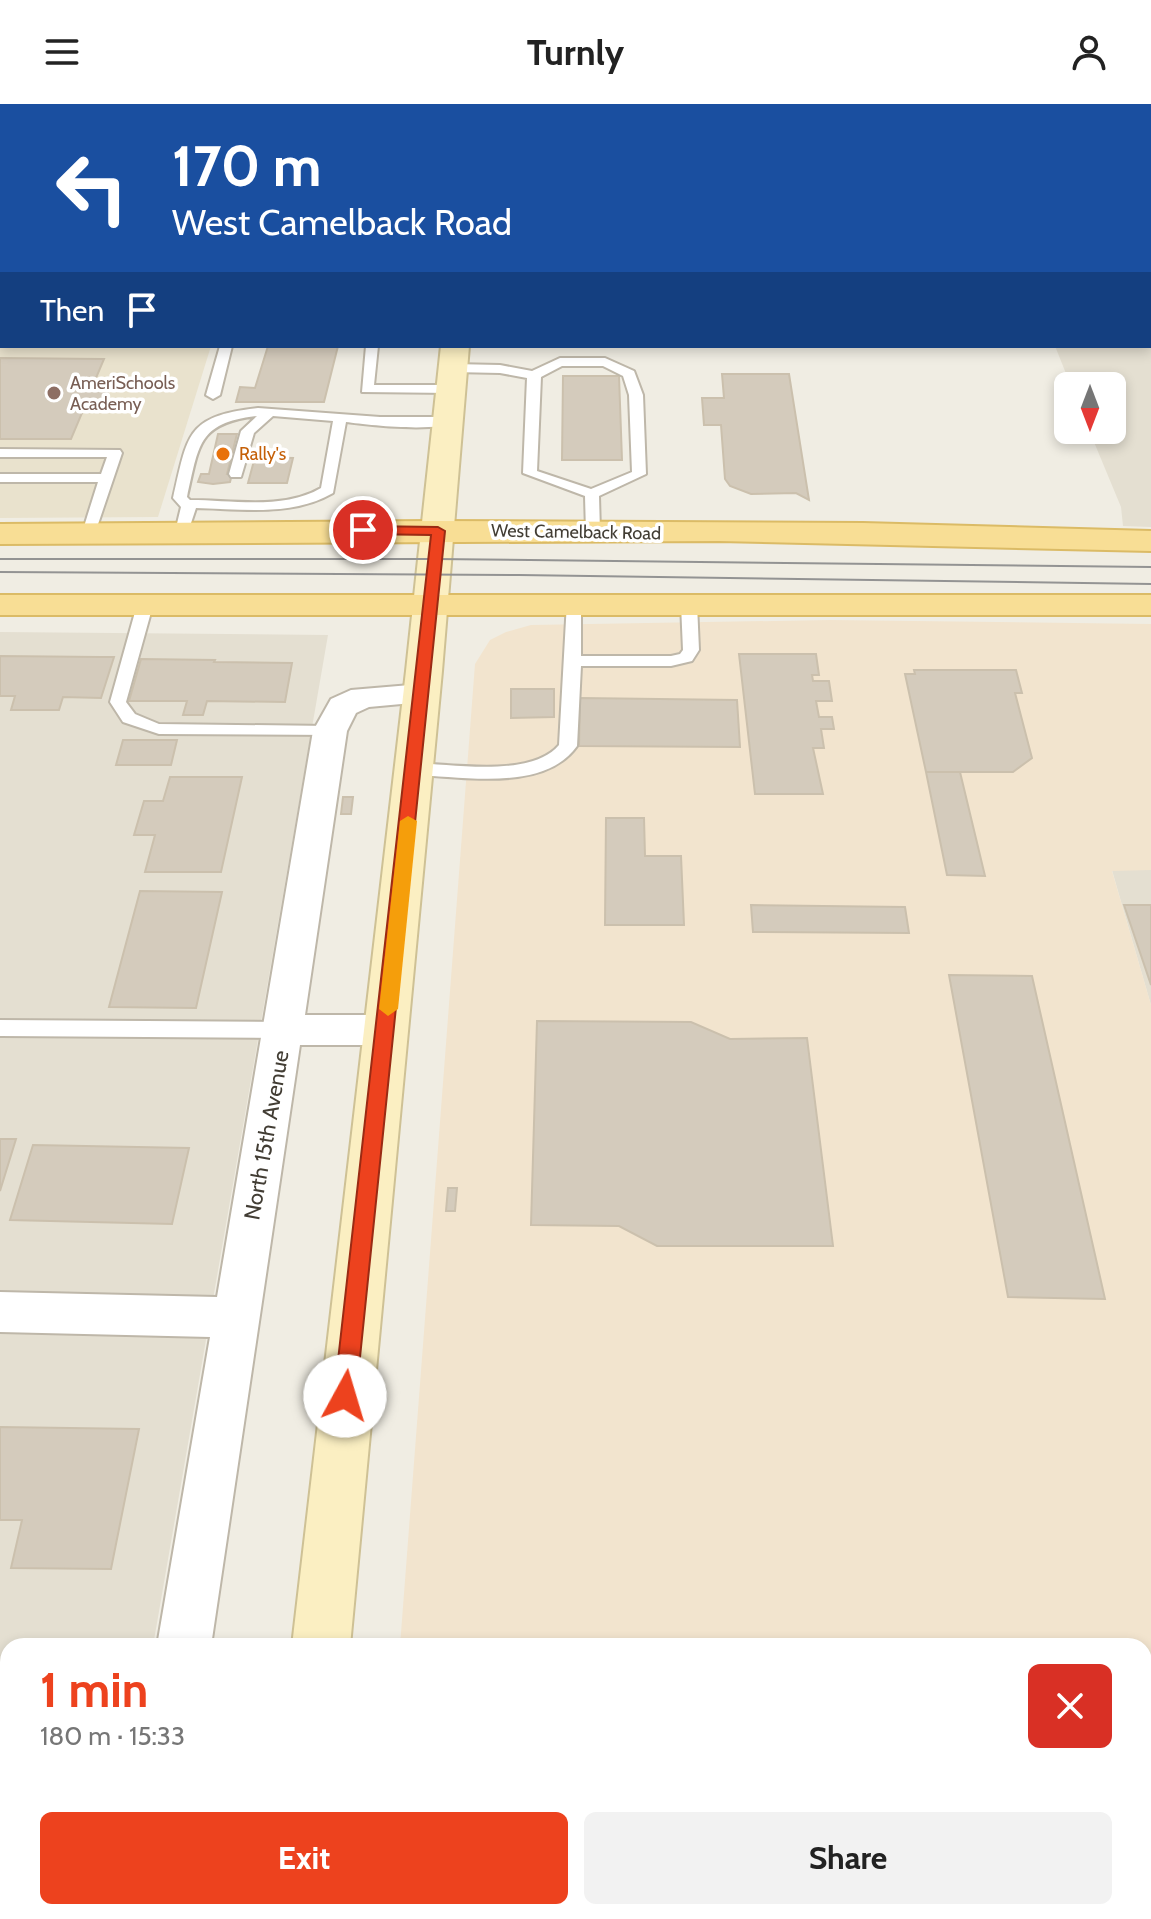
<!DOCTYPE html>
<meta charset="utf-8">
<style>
body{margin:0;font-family:Cabin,sans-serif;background:#f2f2f2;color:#222;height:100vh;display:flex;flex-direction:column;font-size:30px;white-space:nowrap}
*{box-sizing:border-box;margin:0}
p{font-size:26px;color:#767676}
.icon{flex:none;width:44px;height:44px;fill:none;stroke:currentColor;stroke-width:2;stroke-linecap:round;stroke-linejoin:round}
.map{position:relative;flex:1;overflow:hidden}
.drawer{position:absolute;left:0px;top:1534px;width:1152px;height:282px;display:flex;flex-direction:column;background:#fff;border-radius:24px 24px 0 0;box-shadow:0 4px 12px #0003}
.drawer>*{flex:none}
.guide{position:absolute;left:0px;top:0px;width:1152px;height:244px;box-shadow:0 4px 12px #0003;background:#1a4fa0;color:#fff;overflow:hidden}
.needle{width:52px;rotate:180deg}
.buttons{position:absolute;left:1054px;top:268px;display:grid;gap:16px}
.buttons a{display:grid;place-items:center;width:72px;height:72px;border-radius:12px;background:#fff;box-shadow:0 4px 12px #0003;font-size:40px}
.pin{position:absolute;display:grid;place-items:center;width:68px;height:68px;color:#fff;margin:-34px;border:4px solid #fff;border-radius:50%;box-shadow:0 2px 8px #0007}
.me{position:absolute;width:88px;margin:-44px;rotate:6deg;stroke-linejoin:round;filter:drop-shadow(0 0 6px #0008)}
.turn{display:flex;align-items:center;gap:28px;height:168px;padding:0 40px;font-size:36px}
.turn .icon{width:104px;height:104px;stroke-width:2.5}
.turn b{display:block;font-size:56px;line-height:68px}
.then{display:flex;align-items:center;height:76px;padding:0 40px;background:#0003;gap:16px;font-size:30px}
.round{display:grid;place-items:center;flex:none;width:84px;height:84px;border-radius:12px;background:#f2f2f2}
.summary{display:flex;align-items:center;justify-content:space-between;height:136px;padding:0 40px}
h1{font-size:48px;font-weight:800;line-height:60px;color:#ed421e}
.button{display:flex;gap:16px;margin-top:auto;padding:16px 40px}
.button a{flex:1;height:92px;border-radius:12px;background:#ed421e;color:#fff;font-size:32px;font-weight:800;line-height:92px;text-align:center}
.button a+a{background:#f2f2f2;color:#222}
header{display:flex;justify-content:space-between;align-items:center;height:104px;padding:0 40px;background:#fff;font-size:36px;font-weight:800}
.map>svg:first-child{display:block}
.residential{fill:#e4dfd1}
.commercial{fill:#f2e4ce}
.education{fill:#e9e2cd}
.building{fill:#d4cbbc;stroke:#cbc0ad;stroke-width:2}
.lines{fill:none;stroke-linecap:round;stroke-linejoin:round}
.lane-casing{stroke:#beb7a9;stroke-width:4}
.street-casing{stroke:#beb7a9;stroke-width:4}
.secondary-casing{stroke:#cec195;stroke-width:4}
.primary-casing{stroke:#dbbb66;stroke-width:4}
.lane{fill:#fff;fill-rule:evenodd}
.street{fill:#fff;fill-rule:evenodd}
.secondary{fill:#fbefc2;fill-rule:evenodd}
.primary{fill:#f8de95;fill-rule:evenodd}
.tram{stroke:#939393;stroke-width:2}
.route{fill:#ed421e;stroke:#9a2b14;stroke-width:2}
.slow{fill:#f59e0b}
.education-dot{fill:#8d6e63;stroke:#fff;stroke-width:3}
.food-dot{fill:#e8710a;stroke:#fff;stroke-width:3}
.labels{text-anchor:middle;stroke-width:7;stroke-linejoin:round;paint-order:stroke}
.far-education-label{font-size:18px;fill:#785e54;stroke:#fff;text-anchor:start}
.far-food-label{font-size:18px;fill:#c56008;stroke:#fff;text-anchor:start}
.far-street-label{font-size:18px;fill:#423d34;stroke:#fff}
.street-label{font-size:22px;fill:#423d34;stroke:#fff}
</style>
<header><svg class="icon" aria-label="menu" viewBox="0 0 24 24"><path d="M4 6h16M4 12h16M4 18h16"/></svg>Turnly<svg class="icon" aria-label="person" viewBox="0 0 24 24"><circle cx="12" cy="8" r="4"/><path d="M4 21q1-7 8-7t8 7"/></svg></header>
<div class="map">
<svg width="1151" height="1815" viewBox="0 0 1151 1815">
<rect width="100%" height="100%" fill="#f0ede3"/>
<path class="residential" d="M0 0H276L2 2 0 186Z
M512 0H1151V11L1150 2Z
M1151 30V423L1123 422 1121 403 1089 326H1112V282H1071L1055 242H1150Z
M0 528 328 531 153 1542H8V1808H107L106 1815H0Z
M1112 766H1151V901L1120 794Z
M1144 1696H1151V1815H380V1808H1144Z"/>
<path class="commercial" d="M830 516 1151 520V766L1112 767 1151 901V1696H1144V1542H400L475 560 490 536 506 528 531 521Z"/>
<path class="education" d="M0 203 2 242H211L158 413 0 414Z"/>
<path class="building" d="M268 242H338L324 298H236L240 283 255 284Z
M0 254 104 255 93 281H111L104 298 87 297 71 335H0Z
M722 270H789L809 396 796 389 751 390 730 382 725 375 721 321H704L702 294H724Z
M563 272H619L622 356H562Z
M218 330H237L227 370H232L230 378 213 380 198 378 201 370H209Z
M255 353 293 354 287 379H248Z
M739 550H816L819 571H812L813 577H829L832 597H816L819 613H832L834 625H821L824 644H813L823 690H755Z
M0 552 100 553H114L101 594 63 593 59 606H11L15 592H0Z
M141 555 215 556 214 558 292 559 285 598 207 597 203 611H183L187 597H129Z
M914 566H1016L1022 589H1015L1032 654 1013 668H926L905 570H915Z
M511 585H554V613L511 614Z
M580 594 737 596 740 643 579 642Z
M123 636H177L171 661H116Z
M926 668H960L985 772 947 771Z
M170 673H242L221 768H145L155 731H134L144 697H163Z
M343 693H353L351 710H341Z
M606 714H644L645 752H681L684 821H605Z
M140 787 222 788 196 904 109 903Z
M751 801 905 803 909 829 753 828Z
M1124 801H1151V881Z
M949 871 1032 872 1105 1195 1008 1193Z
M537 917 691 918 730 935 807 934 833 1142H657L619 1122 531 1121Z
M0 1035H16L0 1087Z
M33 1041 189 1044 172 1120 10 1116Z
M448 1084H457L455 1107H446Z
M0 1323 139 1325 111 1465 11 1464 22 1416H0Z
M0 1719H8L5 1753H8V1808H57L55 1815H0Z
M518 1808H793V1815H518Z"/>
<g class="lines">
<g class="lane-casing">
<path id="lane" d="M0 187H2V195H0Z
M220 242H232L220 291 213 295 206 291Z
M366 242H378L374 281H451L458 285 451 289 362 288Z
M560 254H605L634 267 643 291 646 370 599 392 600 428 593 432 586 428 585 392 523 369 527 274 500 269 453 268 446 264 453 260 500 261 532 267ZM562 262H603L623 272 629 291 632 368 591 385 537 367 541 273Z
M258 304 380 313H448L455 317C439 329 368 321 346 318L333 389C292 413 241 405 196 404L187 431H177L175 428 181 403 173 394C188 330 186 312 258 304ZM257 312 241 327 229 370 231 373H241L254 329 273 312 333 317 321 384C284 406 232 396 190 396L187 393C199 342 197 319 257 312Z
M0 345 120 346 122 349 94 432H84L82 429 98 378H0V370H101L107 353H0Z
M689 495 697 500 699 546 692 557 671 562H581L577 642C544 689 462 672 413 671L404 665 413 659C453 660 531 674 559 641L567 498 573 496 581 501V552H671L680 550 683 546 681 500Z
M145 496 153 501 126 598 135 610 159 620 330 622 339 627 336 631 159 630 123 618 110 598 137 501Z
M0 916 284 918 291 921 294 926 291 931 284 934 0 932Z
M0 1563H8V1591H0Z"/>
</g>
<g class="street-casing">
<path id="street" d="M1150 12H1151V24H1150Z
M0 106H2V120H0Z
M422 580 434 583 439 590 434 597 369 603 356 609 347 627 305 911H386L400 915 406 926 400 937 386 941H300L211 1542H157L210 1233 0 1228V1188L217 1193 313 627 331 595 351 586Z
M111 1808H171L170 1815H110Z"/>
</g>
<g class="secondary-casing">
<path id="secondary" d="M469 0H491V2H469Z
M441 242H469L442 567 350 1542H292L406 567Z
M263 1808H329V1815H263Z"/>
</g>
<g class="primary-casing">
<path id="primary" d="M432 417 863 419 1151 427V447L719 437 0 440V420Z
M0 491H1151V511H0Z"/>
</g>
<use href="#lane" class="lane"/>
<use href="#street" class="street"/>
<use href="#secondary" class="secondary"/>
<use href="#primary" class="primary"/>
<path class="tram" d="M0 455H435L1151 463
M0 468 519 471 1151 480"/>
</g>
<path class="route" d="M438 423 445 427 356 1292 353 1299 345 1301 337 1299 334 1292 431 431 363 430 357 426 363 422Z"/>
<path class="slow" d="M408 712 417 717 398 905 388 912 379 905 400 717Z"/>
<circle class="education-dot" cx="54" cy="289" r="8"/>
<circle class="food-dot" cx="223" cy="350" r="8"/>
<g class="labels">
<g class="far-education-label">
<text x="70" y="285">AmeriSchools<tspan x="70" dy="21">Academy</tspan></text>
</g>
<g class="far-food-label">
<text x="239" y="356">Rally's</text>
</g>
<g class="far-street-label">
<text transform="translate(576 428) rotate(1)" y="6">West Camelback Road</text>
</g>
<g class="street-label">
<text transform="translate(266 1031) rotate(-80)" y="8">North 15th Avenue</text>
</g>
</g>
</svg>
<div class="buttons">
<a><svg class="needle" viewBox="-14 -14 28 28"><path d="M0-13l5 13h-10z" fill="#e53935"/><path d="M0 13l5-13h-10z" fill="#767676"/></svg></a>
</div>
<div class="pin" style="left:363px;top:426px;background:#d93025"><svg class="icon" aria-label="arrive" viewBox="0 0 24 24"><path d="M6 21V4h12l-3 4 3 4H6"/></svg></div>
<svg class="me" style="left:345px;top:1292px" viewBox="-20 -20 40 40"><circle r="19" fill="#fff"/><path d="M0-13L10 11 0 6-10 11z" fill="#ed421e"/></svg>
<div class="guide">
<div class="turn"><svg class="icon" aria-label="left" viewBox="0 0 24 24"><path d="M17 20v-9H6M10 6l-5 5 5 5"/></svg><div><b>170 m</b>West Camelback Road</div></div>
<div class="then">Then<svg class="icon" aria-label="arrive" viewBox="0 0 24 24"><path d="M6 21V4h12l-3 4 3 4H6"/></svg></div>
</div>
<section class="drawer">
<div class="summary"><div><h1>1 min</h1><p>180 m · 15:33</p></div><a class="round" style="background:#d93025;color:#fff"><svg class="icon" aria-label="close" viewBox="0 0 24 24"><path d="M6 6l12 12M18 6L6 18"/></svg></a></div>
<div class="button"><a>Exit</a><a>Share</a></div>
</section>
</div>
